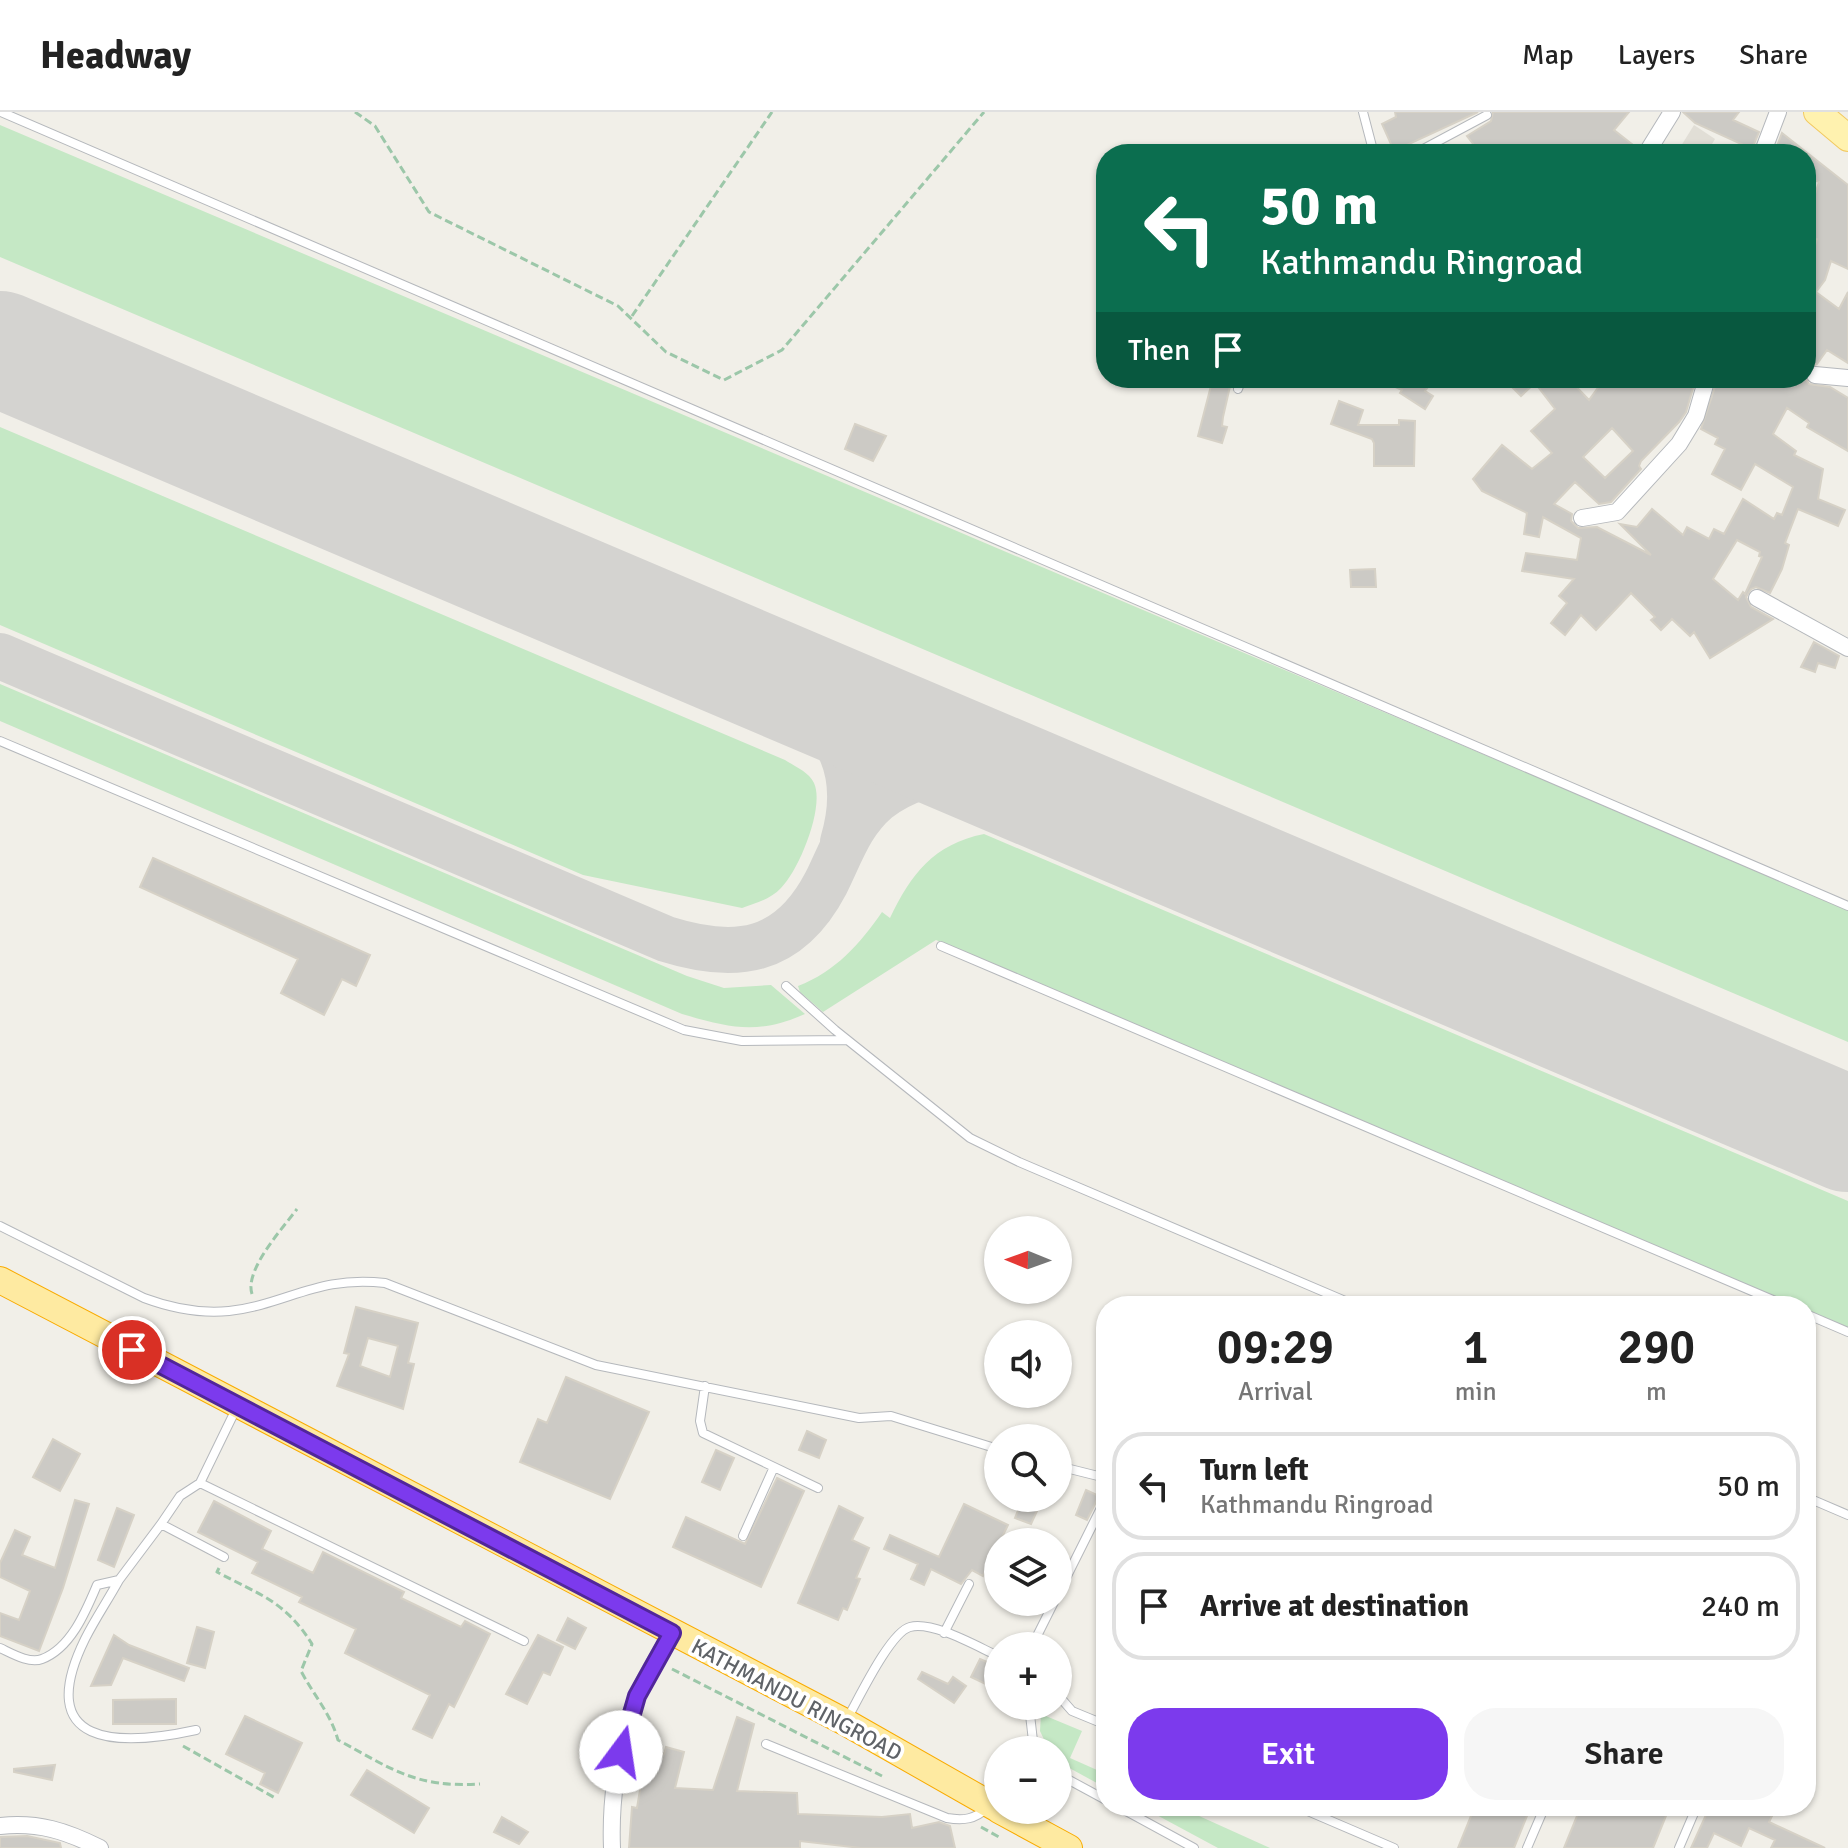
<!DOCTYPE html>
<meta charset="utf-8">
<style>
body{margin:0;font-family:Signika,sans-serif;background:#f6f6f6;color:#222;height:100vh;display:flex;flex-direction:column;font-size:30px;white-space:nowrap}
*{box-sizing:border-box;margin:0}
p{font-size:26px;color:#767676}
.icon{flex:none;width:44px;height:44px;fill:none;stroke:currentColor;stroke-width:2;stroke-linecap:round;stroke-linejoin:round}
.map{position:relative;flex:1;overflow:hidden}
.details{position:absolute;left:1096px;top:1184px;width:720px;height:520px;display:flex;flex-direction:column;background:#fff;border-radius:32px;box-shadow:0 2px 6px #0004}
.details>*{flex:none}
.guide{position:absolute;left:1096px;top:32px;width:720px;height:244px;border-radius:32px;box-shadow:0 2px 6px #0004;background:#0b6e4f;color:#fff;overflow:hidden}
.needle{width:52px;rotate:271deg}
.controls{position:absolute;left:984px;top:1104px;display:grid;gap:16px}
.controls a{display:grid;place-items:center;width:88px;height:88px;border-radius:50%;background:#fff;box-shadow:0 2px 6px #0004;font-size:40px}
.pin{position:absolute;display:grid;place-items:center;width:68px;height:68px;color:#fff;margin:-34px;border:4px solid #fff;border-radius:50%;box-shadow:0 2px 8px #0007}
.me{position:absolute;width:88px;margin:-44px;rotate:14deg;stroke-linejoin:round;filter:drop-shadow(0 0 6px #0008)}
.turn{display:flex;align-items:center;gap:28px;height:168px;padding:0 32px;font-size:36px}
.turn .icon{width:104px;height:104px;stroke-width:2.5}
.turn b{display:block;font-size:56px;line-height:68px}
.then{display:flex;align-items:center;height:76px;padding:0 32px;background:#0003;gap:16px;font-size:30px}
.eta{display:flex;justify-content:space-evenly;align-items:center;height:136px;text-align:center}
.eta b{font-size:48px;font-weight:600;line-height:56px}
.button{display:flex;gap:16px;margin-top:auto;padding:16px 32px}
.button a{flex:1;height:92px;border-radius:32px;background:#7c3aed;color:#fff;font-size:32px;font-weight:600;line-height:92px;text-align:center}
.button a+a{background:#f6f6f6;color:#222}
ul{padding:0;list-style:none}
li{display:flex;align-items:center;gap:24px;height:108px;margin:0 16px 12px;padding:0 16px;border:4px solid #e0e0e0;border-radius:32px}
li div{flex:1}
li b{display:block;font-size:30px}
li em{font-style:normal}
header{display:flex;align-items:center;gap:48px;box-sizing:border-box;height:112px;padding:0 40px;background:#fff;border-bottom:2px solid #e0e0e0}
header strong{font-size:38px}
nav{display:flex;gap:44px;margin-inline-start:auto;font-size:28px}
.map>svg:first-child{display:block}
.education{fill:#e1ded6}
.green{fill:#c5e8c5}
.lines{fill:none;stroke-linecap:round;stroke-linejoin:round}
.taxiway{stroke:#d4d3d0;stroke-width:46}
.runway{stroke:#d4d3d0;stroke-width:116}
.building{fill:#cccac5;stroke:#d6d1c6;stroke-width:2;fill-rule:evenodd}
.service-casing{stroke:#b5b8bc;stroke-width:10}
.minor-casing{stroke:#b5b8bc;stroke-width:18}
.primary-casing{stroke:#f2c960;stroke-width:28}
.trunk-casing{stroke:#f9ab00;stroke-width:28}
.path{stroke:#9cc7a9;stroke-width:3;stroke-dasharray:8 4;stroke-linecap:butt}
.service{stroke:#fff;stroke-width:8}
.minor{stroke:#fff;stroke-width:16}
.primary{stroke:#fff2af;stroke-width:26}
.trunk{stroke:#feeaa1;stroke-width:26}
.route-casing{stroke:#51269a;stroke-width:20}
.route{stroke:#7c3aed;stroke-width:14}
.labels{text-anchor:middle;stroke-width:7;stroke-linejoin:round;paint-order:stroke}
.street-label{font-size:22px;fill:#5f6368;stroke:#fff}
</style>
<header>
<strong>Headway</strong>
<nav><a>Map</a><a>Layers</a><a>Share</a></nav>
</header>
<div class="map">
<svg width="1848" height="1736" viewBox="0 0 1848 1736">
<rect width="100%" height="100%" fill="#f1efe8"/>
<path class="education" d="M1694 13 1715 27 1706 42H1693L1681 34Z"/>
<path class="green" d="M0 13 1848 797V930L0 145Z
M0 315 785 648C794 654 809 660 814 671 825 695 799 758 781 776 771 787 756 791 742 796L583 763 0 513Z
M0 572 687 864 724 876 771 873 805 902C758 923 730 916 682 902L0 609Z
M984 722 1848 1089V1219L1806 1201V1194H1790L936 828 823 900 800 880 798 874C835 860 860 832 882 800L890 806C911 762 934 732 984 722Z
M1041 1602 1082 1619 1070 1646 1106 1662V1676L1062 1652 1058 1648V1638H1049L1040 1619Z
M1140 1694H1177L1270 1736H1218Z"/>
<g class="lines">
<path class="taxiway" d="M0 544 666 827C736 849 789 842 826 771 841 741 850 711 877 688 904 666 939 659 973 652
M784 571C838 616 864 659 843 730"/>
<path class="runway" d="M0 237 1848 1022"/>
</g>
<path class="building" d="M1395 0H1478L1394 39 1382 12 1396 5Z
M1493 0H1629L1614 18 1637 36 1635 42H1481L1467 24 1491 9Z
M1683 0H1739L1733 8 1759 20 1752 37 1695 11Z
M1782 21 1848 73V157L1831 149 1825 168 1816 180 1839 197 1848 180V251L1827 238 1817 252 1806 257V162L1817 127 1806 123V109L1819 70 1806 65V42H1774Z
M1213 266 1231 270 1223 305 1222 314 1227 315 1222 331 1198 324Z
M1376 266H1415L1428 275 1425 279 1433 284 1425 297 1400 281 1402 278Z
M1503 266H1568L1589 288 1605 266H1696L1686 300 1679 310 1641 349 1639 354 1641 357 1611 390 1599 392 1575 370 1554 392 1572 402 1571 409 1578 416 1597 415 1651 443 1620 412 1637 415 1652 397 1683 423 1687 415 1709 427 1714 417 1724 422 1743 387 1774 407 1777 401 1782 403 1793 375 1755 352 1741 378 1712 362 1725 337 1715 332 1718 326 1701 317 1718 266H1805L1809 272 1830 275 1848 286V339L1807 315 1809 311 1787 296 1773 322 1796 339 1794 343 1823 357 1818 387 1845 398 1838 414 1798 397 1785 431 1789 433 1782 457 1770 481 1756 475 1751 477 1746 485 1751 495 1773 507 1710 546 1694 520 1690 524 1672 507 1661 518 1651 508 1655 505 1631 481 1596 518 1581 503 1565 523 1551 511 1567 491 1559 484 1574 467 1522 459 1526 441 1577 448 1581 426 1543 405 1539 425 1524 422 1527 401 1482 379 1473 367 1502 333 1532 357 1552 341 1531 319 1555 297 1535 271 1521 284ZM1612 316 1633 339 1605 366 1583 345ZM1737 428 1760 440 1759 444 1762 445 1745 482 1743 480 1738 488 1713 467Z
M1339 289 1363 298 1358 313H1399V308L1415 309 1414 354H1374V331L1372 327 1331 312Z
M855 312 886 324 873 349 845 337Z
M1375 457 1376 475H1351L1350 458Z
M1814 530 1839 544 1835 556 1818 551 1815 560 1801 555Z
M153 746 370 843 356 874 342 867 324 903 281 881 298 847 140 775Z
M356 1195 418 1211 408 1251 414 1252 403 1297 337 1274 349 1242 344 1241ZM368 1226 398 1234 390 1265 360 1254Z
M566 1265 649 1300 610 1387 520 1350 538 1307 547 1311Z
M807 1319 826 1328 819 1346 799 1338Z
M53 1327 80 1342 60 1379 33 1365Z
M716 1338 734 1346 720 1378 702 1370Z
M777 1366 804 1379 761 1475 673 1435 686 1405 745 1432Z
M1086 1378 1099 1384 1087 1408 1076 1403Z
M1023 1386H1043L1031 1412 1015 1406Z
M75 1388 89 1392 63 1476 39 1539 0 1524V1501L19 1508 30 1479 0 1465V1451L15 1418 30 1425 22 1443 55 1456Z
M214 1389 271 1419 262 1437 313 1461 323 1440 404 1480 401 1486 461 1515 465 1509 490 1522 454 1595 449 1592 432 1626 413 1617 430 1583 345 1541 356 1517 299 1490 302 1485 252 1461 258 1450 198 1420Z
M964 1392 1008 1413 983 1464 972 1458 961 1472 931 1457 924 1473 911 1467 918 1452 884 1437 890 1423 939 1445Z
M839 1394 863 1406 852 1428 869 1436 856 1466 860 1467 847 1498 843 1496 838 1508 798 1491Z
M117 1396 134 1403 114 1455 98 1448Z
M568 1506 586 1516 575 1537 557 1528Z
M197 1515 214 1520 205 1556 187 1551Z
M114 1523 129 1533 189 1556 184 1569 123 1546 111 1573 91 1574Z
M538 1523 563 1535 550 1563 543 1560 527 1592 506 1582Z
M980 1547 998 1555V1578L971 1565Z
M922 1560 948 1572 953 1565 966 1574 954 1591 918 1567Z
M176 1587V1612H113V1588Z
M245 1604 302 1631 278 1681 260 1672 265 1661 226 1642Z
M737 1605 754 1612 737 1679 797 1681 798 1702 882 1705 910 1702 912 1716 939 1710 950 1714 955 1736H861L800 1729V1736H629L632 1695 637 1696 643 1660 634 1659V1649L642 1632 664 1642 666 1635 684 1640 675 1676 713 1678Z
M55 1653 52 1668 14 1660V1657Z
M367 1658 429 1696 414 1721 351 1683Z
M1475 1694H1531L1514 1736H1458Z
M1581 1694H1670L1653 1736H1564Z
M1710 1694H1777L1769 1710 1825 1736H1771L1775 1728 1749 1716 1741 1734 1714 1721 1707 1736H1691Z
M502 1705 528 1720 519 1732 494 1720Z
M27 1724 60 1731 61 1736H0V1725Z"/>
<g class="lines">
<g class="service-casing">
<path id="service" d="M1 0 1848 794
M1363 0 1374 42
M1414 42 1487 3
M1238 277 1242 266
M0 629 684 918 742 929 847 928
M941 834 1787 1194
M786 874 835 918 970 1026 1019 1050 1357 1194
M0 1114 144 1186C171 1196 199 1202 229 1199 288 1192 318 1163 385 1171L596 1253 859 1306 891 1304 998 1337
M1806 1202 1848 1220
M705 1274 700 1309 703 1321 818 1376
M236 1297 200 1371 524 1529
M1058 1354 1106 1366
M1806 1385 1848 1403
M161 1412 180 1384 200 1371
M743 1424 774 1355
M119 1468C108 1488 95 1507 85 1527 32 1635 118 1635 196 1618
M1058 1482 1106 1386
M944 1521 969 1472
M1032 1534 1054 1490
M0 1536C11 1541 29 1552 42 1547 71 1536 86 1499 97 1473L119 1468 161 1412 224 1445
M1058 1583 1072 1599 1106 1613
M1029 1594 1033 1629 1037 1638
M847 1607C858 1588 890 1520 910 1515 933 1509 976 1534 998 1544
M766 1632 947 1706C964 1709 975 1707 987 1696
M1058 1662 1106 1688
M1117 1694 1194 1736
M1296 1694 1394 1736
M1527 1736 1545 1694
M1679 1736 1697 1694"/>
</g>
<g class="minor-casing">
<path id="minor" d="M1646 42 1672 0
M1762 42 1778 0
M1815 263 1848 266
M1582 406 1617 400 1679 332 1696 304 1707 266
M1757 486 1848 536
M0 1714C39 1710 66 1719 100 1736
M612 1736C610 1687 618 1633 636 1587 645 1564 660 1542 672 1521"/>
</g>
<g class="primary-casing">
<path id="primary" d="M1817 0 1848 26"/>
</g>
<g class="trunk-casing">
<path id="trunk" d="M0 1168 845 1610 998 1697
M999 1698 1069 1736"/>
</g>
<path class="path" d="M355 0 375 14 429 100 618 194 666 240 724 268 782 238 984 0
M632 204 772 0
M252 1182C244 1158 283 1116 297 1097
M219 1456 217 1460C260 1483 285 1489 312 1532L301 1559C314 1584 330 1600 338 1628 392 1657 415 1676 480 1672
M672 1557 882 1664
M183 1634 277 1687
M981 1715 999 1725"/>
<use href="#service" class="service"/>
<use href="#minor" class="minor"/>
<use href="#primary" class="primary"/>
<use href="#trunk" class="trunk"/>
</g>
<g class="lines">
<g class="route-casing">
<path id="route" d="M132 1238 672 1521 637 1584 621 1640"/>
</g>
<use href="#route" class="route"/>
</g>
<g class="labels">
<g class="street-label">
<text transform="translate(797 1587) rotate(28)" y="8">KATHMANDU RINGROAD</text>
</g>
</g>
</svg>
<div class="controls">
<a><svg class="needle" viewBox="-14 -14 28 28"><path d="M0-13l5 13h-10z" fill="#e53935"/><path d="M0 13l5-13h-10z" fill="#767676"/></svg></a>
<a><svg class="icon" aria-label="sound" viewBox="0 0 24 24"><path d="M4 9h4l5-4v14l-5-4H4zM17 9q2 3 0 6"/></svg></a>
<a><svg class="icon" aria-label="search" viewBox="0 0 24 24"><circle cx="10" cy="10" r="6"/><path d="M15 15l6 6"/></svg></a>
<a><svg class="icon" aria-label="layers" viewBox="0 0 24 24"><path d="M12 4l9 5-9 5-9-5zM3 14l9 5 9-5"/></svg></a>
<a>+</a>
<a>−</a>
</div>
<div class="pin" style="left:132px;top:1238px;background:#d93025"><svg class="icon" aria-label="arrive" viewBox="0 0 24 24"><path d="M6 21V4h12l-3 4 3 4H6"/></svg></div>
<svg class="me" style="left:621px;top:1640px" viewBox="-20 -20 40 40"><circle r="19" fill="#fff"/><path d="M0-13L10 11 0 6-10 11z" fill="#7c3aed"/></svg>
<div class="guide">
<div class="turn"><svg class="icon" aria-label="left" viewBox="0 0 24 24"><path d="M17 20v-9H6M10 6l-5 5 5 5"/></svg><div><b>50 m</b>Kathmandu Ringroad</div></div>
<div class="then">Then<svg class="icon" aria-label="arrive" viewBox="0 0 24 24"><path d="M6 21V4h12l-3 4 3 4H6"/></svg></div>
</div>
<section class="details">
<div class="eta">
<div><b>09:29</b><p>Arrival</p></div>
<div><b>1</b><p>min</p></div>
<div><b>290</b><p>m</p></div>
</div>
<ul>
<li><svg class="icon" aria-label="left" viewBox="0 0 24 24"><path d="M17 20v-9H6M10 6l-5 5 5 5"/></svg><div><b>Turn left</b><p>Kathmandu Ringroad</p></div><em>50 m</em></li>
<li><svg class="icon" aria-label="arrive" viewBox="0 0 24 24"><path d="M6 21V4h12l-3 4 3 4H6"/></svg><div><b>Arrive at destination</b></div><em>240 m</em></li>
</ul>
<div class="button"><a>Exit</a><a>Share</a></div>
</section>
</div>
